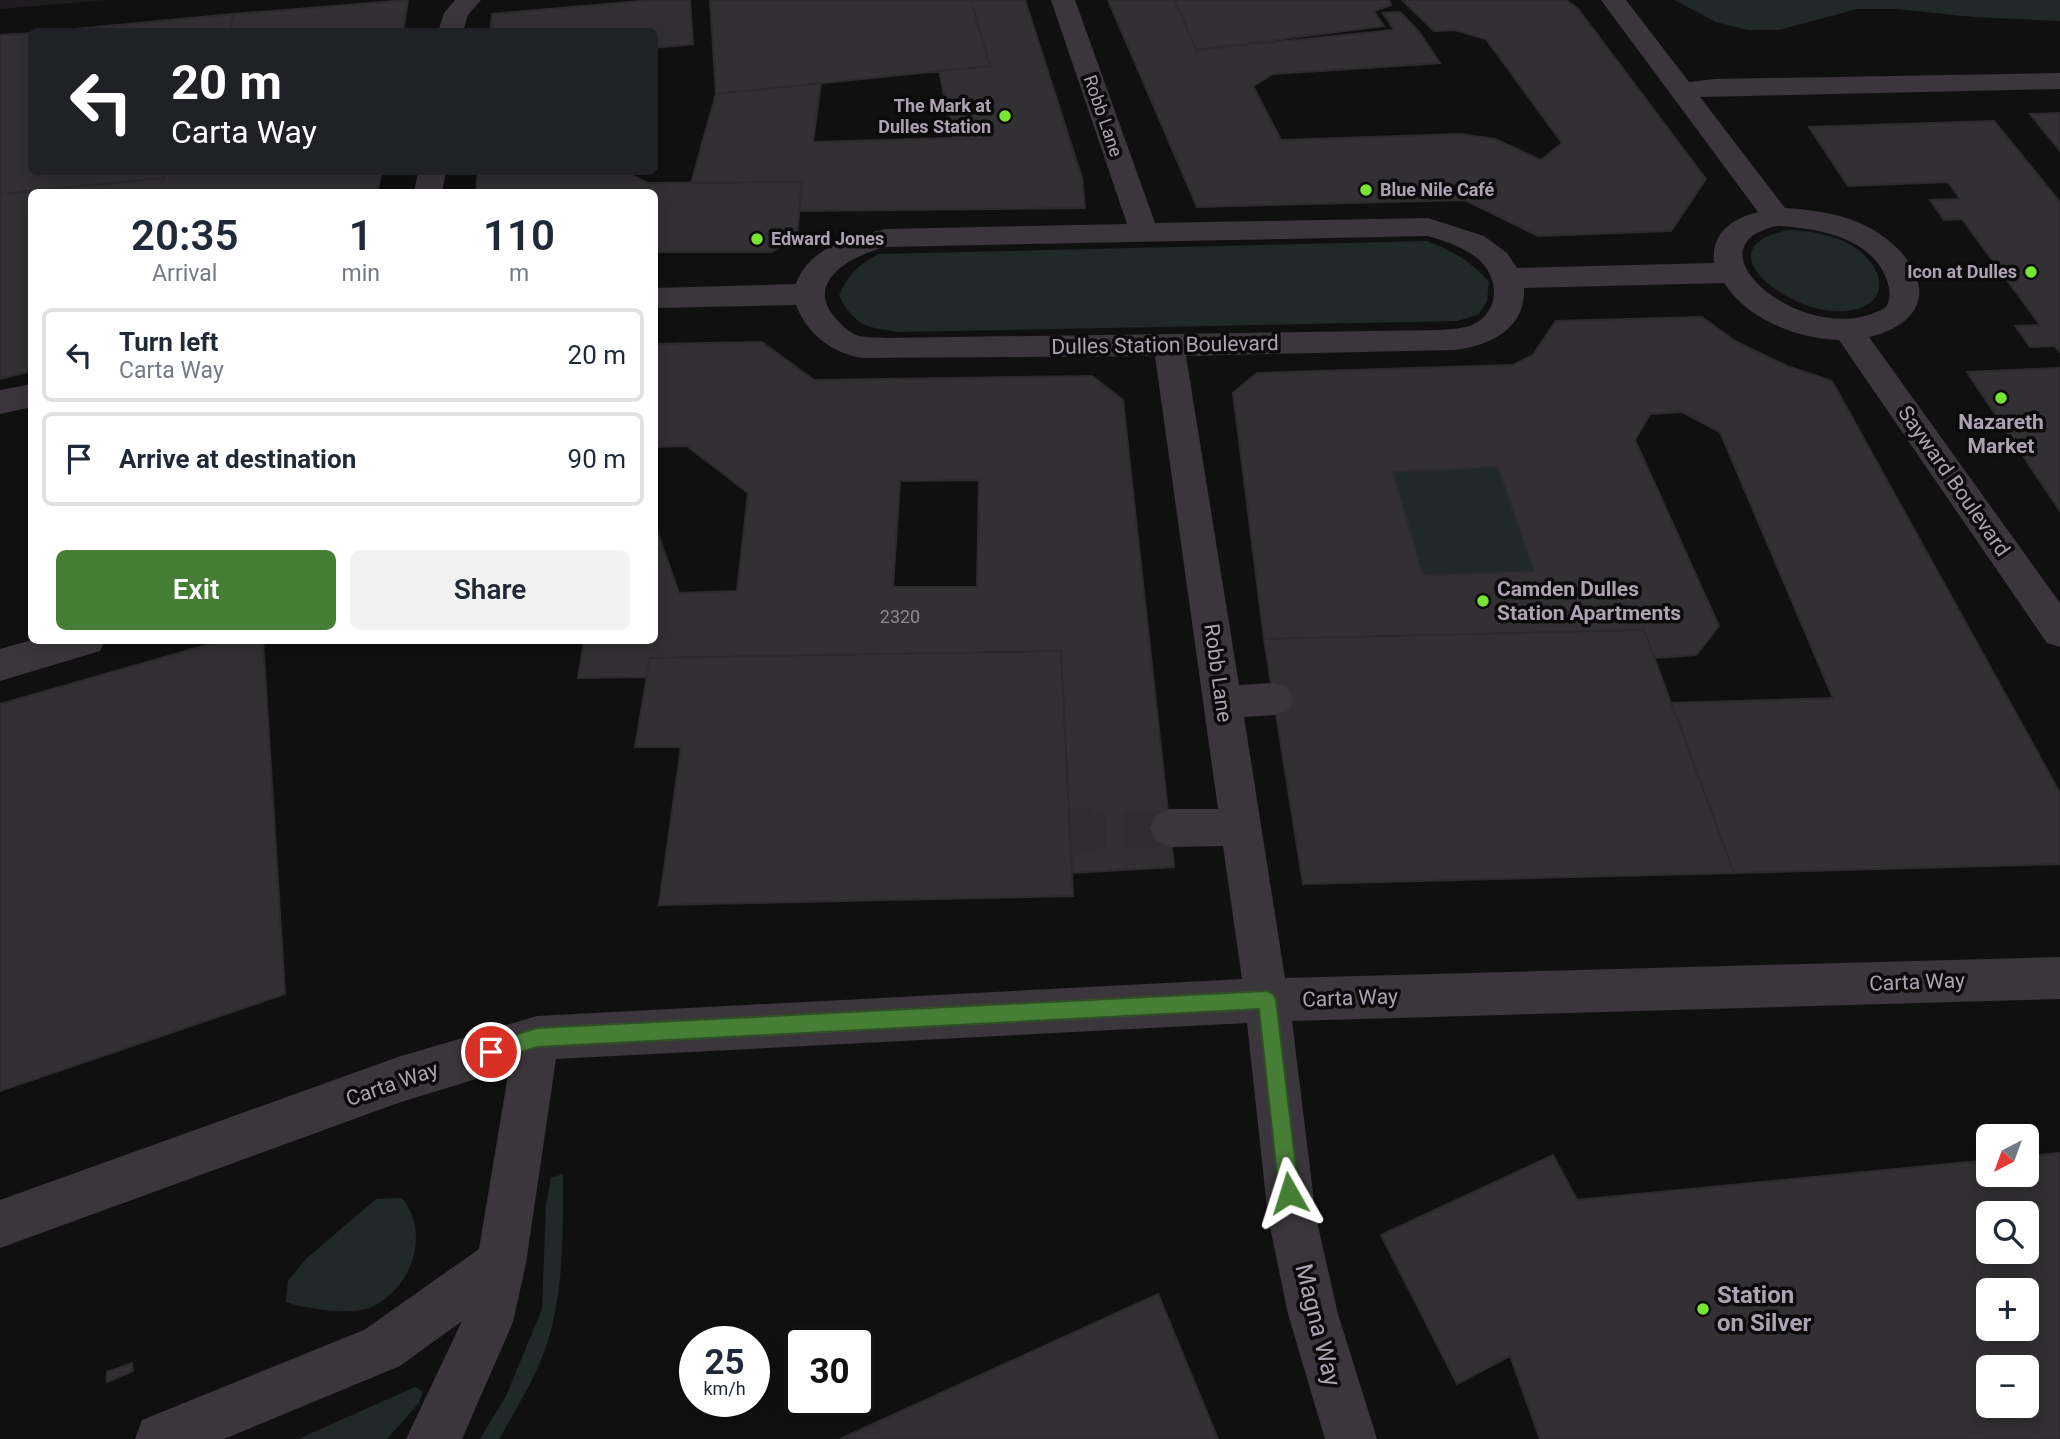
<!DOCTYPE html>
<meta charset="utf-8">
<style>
body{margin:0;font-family:Roboto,sans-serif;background:#f2f2f3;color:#1f2937;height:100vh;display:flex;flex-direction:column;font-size:26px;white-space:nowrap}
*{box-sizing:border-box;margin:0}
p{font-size:23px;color:#747a83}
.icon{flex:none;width:38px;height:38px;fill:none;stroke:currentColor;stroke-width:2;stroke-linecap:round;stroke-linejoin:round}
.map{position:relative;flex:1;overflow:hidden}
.side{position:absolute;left:28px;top:189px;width:630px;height:455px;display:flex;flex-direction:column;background:#fff;border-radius:10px;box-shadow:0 4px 18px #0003}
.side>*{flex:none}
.top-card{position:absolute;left:28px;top:28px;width:630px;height:147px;border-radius:10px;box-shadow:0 4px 18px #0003;background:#202124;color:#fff;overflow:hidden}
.needle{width:46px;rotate:221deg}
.buttons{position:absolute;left:1976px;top:1124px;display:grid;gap:14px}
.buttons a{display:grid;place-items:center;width:63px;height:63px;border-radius:10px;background:#fff;box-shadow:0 4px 18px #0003;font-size:35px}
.speed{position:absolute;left:679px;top:1326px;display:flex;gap:14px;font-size:35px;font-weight:700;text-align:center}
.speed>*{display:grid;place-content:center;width:91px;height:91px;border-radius:50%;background:#fff;box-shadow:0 4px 18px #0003;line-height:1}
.speed small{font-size:18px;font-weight:400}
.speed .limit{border:4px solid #111;border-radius:10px;background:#fff;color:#111}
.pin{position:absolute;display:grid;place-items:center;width:60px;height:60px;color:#fff;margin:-30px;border:4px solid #fff;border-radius:50%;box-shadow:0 2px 7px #0007}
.me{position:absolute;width:77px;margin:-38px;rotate:354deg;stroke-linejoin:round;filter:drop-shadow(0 0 5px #0008)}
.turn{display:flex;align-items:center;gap:24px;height:147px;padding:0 28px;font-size:32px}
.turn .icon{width:91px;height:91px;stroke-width:2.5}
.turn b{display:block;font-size:49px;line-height:60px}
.eta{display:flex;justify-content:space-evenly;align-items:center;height:119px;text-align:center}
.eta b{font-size:42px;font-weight:600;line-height:49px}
.cta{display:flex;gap:14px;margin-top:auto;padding:14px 28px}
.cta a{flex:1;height:80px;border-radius:10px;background:#467e36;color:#fff;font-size:28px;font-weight:600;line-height:80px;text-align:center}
.cta a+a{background:#f2f2f3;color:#1f2937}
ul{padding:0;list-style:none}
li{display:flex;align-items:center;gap:21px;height:94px;margin:0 14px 10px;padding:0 14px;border:4px solid #e0e1e3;border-radius:10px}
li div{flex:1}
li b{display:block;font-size:26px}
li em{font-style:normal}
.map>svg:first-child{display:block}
.built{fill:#1e1c1e}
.green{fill:#202828}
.building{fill:#323033;stroke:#2d2a2d;stroke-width:2;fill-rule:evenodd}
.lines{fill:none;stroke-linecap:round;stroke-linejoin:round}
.minor-tunnel-far1{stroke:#302d31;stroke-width:36;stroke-dasharray:36 18;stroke-linecap:butt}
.minor-tunnel{stroke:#302d31;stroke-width:46;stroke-dasharray:46 23;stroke-linecap:butt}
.minor{fill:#3a363b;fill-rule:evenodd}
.route{fill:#467e36;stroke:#2e5223;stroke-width:2}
.poi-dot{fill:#76e534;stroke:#0c0b0c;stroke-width:2.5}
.labels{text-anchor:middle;stroke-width:7;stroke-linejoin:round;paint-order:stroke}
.far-poi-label{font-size:18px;font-weight:bold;fill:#aca2b1;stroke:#0c0b0c;text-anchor:end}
.far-street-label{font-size:18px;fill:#aca2b1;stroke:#0c0b0c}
.number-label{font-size:18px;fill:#8e8692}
.street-label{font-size:21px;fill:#aca2b1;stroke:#0c0b0c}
.poi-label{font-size:21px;font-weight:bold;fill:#aca2b1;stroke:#0c0b0c}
.near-poi-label{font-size:24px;font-weight:bold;fill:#aca2b1;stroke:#0c0b0c;text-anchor:start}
.near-street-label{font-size:24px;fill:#aca2b1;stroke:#0c0b0c}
</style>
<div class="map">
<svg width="2060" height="1439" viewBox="0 0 2060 1439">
<rect width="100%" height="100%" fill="#111011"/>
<path class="built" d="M0 0H105L0 9Z"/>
<path class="green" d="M1674 0H2060V21L1973 17 1897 9H1857L1779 30H1748L1716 22Z
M1789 230C1810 231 1832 234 1851 245 1894 272 1888 314 1833 311 1785 309 1702 247 1789 230Z
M1427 241C1453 251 1471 261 1489 282L1487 301 1479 314 1458 321 899 332C866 327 856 327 839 296 848 274 858 265 879 254Z
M1498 467 1534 571 1423 575 1393 472Z
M563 1174C563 1225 564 1276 552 1326 543 1366 519 1404 499 1439H480L506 1396 542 1309 546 1204 551 1178Z
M402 1198C431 1233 412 1288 372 1307 352 1316 306 1309 286 1302L288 1281 306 1259 376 1199Z
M415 1387 423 1392 419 1403 387 1439H298Z"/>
<path class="building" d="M408 0 403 32H229L234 14Z
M653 0H690L693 44 654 48V32H490L492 14Z
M710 0H971L990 66 716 94Z
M971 0H1025L1082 178 1085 208 799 211 802 182 691 183 716 94 821 83 813 142 953 138 939 71 990 66Z
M1108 0H1175L1196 50 1394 30 1383 13 1400 12 1419 32 1440 63 1273 74 1253 86 1281 140 1460 134 1495 139 1541 160 1562 143 1486 39 1454 30 1434 31 1402 0H1566L1578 9 1706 179 1671 231 1538 236 1465 200 1197 207Z
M1175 0H1389L1391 5 1374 11 1384 26 1196 50Z
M234 14 229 32H43Z
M32 33V172H166L164 178 0 194V35Z
M2060 113V151L2030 114Z
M1994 121 2060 202V352L2055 346 2030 347 2015 326 2040 325 1962 219 1944 220 1930 200 1960 199 1948 182 1848 186 1809 127Z
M166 172H382L377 192H32V371L0 379V194L164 178Z
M478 172H625L648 183 802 182 797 236 772 252H654V192H476Z
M1702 317 1735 341 1787 366 1832 381 2060 793V864L1734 873 1672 703 1833 698 1720 432 1682 412 1650 414 1635 440 1719 626 1696 655 1655 658 1644 630 1264 639 1233 393 1257 373 1513 365 1533 355 1556 321ZM1498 467 1534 571 1423 575 1393 472Z
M762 342 814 380 1092 376 1123 400 1174 867 1072 873 1061 651 650 658 647 677 578 678 584 640H654V522L679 593 737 591 748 493 687 446 654 447V344ZM979 480 977 587H893L900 481Z
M2060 368V511L1967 372Z
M1644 630 1734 873 1303 884 1264 639Z
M224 640H263L285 994 0 1091V704Z
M1061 651 1073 896 659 905 681 747H635L650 658Z
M2060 1153V1439H1540L1510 1356 1457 1384 1381 1235 1553 1155 1577 1200 1988 1160V1174H2026V1156ZM1988 1213H2026V1251H1988ZM1988 1290H2026V1328H1988ZM1988 1367H2026V1405H1988Z
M1158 1294 1218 1439H840Z
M132 1363 133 1371 107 1382V1372Z"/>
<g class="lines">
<path class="minor-tunnel-far1" d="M1070 832 1170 828"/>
<path class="minor-tunnel" d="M1070 832 1094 831"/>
<path class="minor" d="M455 0H481L468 15 463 32H438L444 13Z
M1051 0H1075L1155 223 1428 218 1484 236 1507 253 1517 268 1714 263C1711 233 1731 219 1758 212L1601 0H1626L1689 82 1715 79 2060 73V89L1700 97 1785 208C1814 210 1845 214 1870 228 1925 259 1946 318 1869 337L2060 603V647L2047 643 1839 340C1796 338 1748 320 1724 283L1524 288C1526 329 1489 346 1454 350L1186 356 1239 685 1274 683 1287 687 1293 699 1287 711 1274 715 1244 717 1285 978 2060 957V999L1292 1021 1316 1217 1338 1314 1377 1439H1325L1288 1314 1268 1217 1247 1023 556 1059 526 1263 513 1322 462 1439H406L462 1321 400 1366 224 1439H135L142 1420 364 1330 479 1249 509 1069 398 1103 0 1248V1200L398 1057 537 1016 1242 979 1223 846 1170 847 1156 841 1150 828 1156 815 1170 809H1218L1155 356 862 358C832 353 807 334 796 305L654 308V288L796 284C809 247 852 236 886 229L1127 224ZM1777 226C1816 228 1873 237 1887 281 1890 290 1891 299 1886 307 1811 354 1680 247 1777 226ZM1428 236C1445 241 1463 247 1477 258 1500 277 1501 312 1472 325 1462 329 1450 329 1440 330L887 338C878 337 868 338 859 336 849 333 839 323 833 315 805 279 856 254 886 247Z
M418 172H446L442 192H414Z
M32 384V407L0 414V390Z
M32 640H105L100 651 0 681V649Z"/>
</g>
<path class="route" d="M1267 991 1273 994 1276 1000 1299 1193 1296 1200 1289 1203 1282 1200 1279 1193 1259 1009 537 1047 491 1061 484 1058 482 1052 484 1045 537 1028Z"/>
<g class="poi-dot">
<circle cx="1005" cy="116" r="7"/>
<circle cx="1366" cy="190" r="7"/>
<circle cx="757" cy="239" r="7"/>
<circle cx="2031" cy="272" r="7"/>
<circle cx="2001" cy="398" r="7"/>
<circle cx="1483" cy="601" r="7"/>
<circle cx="1703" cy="1309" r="7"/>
</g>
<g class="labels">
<g class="far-poi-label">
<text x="991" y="112">The Mark at<tspan x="991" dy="21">Dulles Station</tspan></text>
<text x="1380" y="196" text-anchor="start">Blue Nile Café</text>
<text x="771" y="245" text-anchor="start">Edward Jones</text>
<text x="2017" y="278">Icon at Dulles</text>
</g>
<g class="far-street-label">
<text transform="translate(1103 116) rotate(71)" y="6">Robb Lane</text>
</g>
<g class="number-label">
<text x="900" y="623">2320</text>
</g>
<g class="street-label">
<text transform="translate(1165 345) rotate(-1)" y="7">Dulles Station Boulevard</text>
<text transform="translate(1954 481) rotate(55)" y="7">Sayward Boulevard</text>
<text transform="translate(1218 673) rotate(82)" y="7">Robb Lane</text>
<text transform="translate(1917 982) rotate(-2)" y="7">Carta Way</text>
<text transform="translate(1350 998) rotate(-2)" y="7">Carta Way</text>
<text transform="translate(392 1084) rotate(-19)" y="7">Carta Way</text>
</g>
<g class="poi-label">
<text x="2001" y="429">Nazareth<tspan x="2001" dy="24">Market</tspan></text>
<text x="1497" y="596" text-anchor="start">Camden Dulles<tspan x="1497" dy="24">Station Apartments</tspan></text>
</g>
<g class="near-poi-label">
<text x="1717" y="1303">Station<tspan x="1717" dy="28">on Silver</tspan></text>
</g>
<g class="near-street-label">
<text transform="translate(1318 1325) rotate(76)" y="8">Magna Way</text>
</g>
</g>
</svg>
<div class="buttons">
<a><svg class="needle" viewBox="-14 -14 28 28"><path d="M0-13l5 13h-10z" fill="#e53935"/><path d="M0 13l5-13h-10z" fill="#747a83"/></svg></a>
<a><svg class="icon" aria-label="search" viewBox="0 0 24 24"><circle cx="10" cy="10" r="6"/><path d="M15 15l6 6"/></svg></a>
<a>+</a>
<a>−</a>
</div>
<div class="speed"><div>25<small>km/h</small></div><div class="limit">30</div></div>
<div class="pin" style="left:491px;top:1052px;background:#d93025"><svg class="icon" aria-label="arrive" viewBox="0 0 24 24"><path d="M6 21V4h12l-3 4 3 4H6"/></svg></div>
<svg class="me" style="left:1289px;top:1193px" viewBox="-20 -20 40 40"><path d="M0-17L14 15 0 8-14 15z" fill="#467e36" stroke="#fff" stroke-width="4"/></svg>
<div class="top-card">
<div class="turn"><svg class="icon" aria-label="left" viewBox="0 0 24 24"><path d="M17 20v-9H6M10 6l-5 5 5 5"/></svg><div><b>20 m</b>Carta Way</div></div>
</div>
<section class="side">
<div class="eta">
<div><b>20:35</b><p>Arrival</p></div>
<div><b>1</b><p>min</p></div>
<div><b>110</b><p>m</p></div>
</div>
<ul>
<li><svg class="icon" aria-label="left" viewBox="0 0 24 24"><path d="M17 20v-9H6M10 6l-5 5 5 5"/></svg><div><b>Turn left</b><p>Carta Way</p></div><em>20 m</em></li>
<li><svg class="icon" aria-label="arrive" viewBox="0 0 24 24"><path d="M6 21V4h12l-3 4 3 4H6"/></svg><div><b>Arrive at destination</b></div><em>90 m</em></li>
</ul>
<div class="cta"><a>Exit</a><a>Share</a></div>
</section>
</div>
